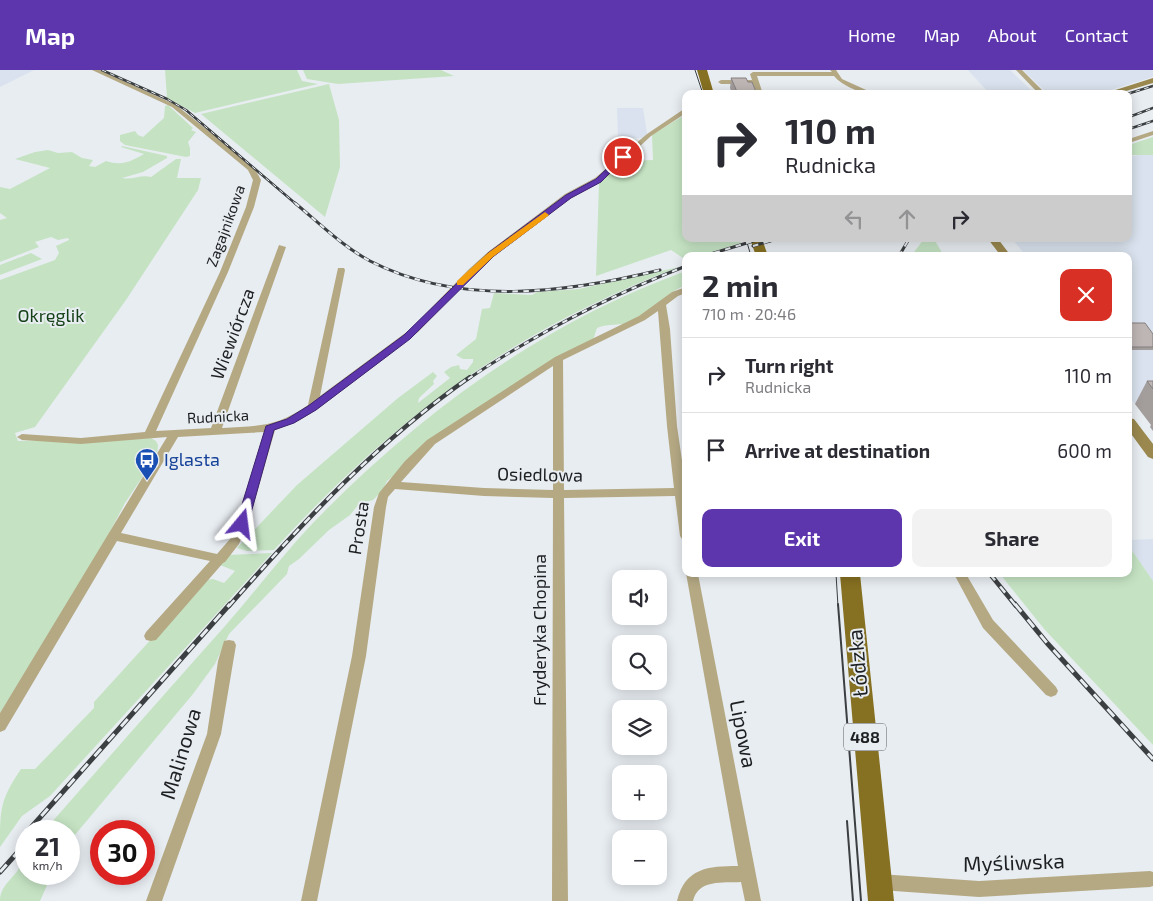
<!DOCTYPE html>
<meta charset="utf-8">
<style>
body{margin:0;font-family:"Exo 2",sans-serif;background:#f2f2f3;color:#2b2b33;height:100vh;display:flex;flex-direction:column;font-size:19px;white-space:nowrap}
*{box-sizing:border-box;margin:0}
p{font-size:16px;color:#7c7c81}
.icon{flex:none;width:28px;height:28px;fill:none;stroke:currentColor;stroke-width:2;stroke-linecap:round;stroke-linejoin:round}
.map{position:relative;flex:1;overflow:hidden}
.side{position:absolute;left:682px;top:182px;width:450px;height:325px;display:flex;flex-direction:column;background:#fff;border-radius:10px;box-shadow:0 2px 12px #0003}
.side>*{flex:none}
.guide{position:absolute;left:682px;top:20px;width:450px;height:152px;border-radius:10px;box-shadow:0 2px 12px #0003;background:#fff;color:#2b2b33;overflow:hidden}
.buttons{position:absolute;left:612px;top:500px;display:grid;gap:10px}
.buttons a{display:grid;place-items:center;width:55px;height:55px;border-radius:10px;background:#fff;box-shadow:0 2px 12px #0003;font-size:25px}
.speed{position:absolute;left:15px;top:750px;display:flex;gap:10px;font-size:25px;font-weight:700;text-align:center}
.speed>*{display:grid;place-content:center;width:65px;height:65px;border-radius:50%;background:#fff;box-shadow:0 2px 12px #0003;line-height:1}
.speed small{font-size:12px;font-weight:400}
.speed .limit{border:8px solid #d22;background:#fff;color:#111}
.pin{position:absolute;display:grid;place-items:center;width:42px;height:42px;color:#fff;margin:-21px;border:2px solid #fff;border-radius:50%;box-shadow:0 1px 5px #0007}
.me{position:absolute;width:55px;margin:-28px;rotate:16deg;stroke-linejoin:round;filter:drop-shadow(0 0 4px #0008)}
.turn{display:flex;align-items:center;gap:18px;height:105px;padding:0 20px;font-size:22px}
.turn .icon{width:65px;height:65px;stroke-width:2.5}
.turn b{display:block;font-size:35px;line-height:42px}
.lanes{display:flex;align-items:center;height:48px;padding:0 20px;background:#0003;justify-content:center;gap:25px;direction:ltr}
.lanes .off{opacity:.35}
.round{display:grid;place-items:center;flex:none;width:52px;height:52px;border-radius:10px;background:#f2f2f3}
.headline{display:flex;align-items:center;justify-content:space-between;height:85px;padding:0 20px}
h1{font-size:30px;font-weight:700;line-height:38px}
.primary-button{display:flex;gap:10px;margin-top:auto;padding:10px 20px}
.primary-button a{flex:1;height:58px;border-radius:10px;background:#5d36ae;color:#fff;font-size:20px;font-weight:700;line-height:58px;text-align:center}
.primary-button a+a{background:#f2f2f3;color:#2b2b33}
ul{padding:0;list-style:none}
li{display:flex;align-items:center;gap:15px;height:75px;padding:0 20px;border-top:1px solid #e1e1e2}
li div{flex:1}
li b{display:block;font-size:19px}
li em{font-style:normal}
header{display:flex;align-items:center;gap:30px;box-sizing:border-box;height:70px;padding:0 25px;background:#5d36ae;color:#fff}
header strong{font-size:24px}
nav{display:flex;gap:28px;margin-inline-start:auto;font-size:18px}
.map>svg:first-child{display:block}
.built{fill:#d9e2ee}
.green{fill:#c5e3c3}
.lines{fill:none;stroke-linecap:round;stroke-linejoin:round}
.street{fill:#b5a984;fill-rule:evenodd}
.secondary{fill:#9a884f;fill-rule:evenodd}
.primary{fill:#867021;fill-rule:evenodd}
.tram-far1{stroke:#3c3f41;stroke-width:1}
.tram{stroke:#3c3f41;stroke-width:2}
.rail-far3-casing{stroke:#3c3f41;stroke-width:2.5}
.rail-far2-casing{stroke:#3c3f41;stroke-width:3}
.rail-far1-casing{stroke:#3c3f41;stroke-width:4.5}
.rail-casing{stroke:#3c3f41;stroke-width:5}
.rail-far3{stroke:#e8edf2;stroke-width:1;stroke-dasharray:4.5;stroke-linecap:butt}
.rail-far2{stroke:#e8edf2;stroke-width:2;stroke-dasharray:5.5;stroke-linecap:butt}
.rail-far1{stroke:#e8edf2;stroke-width:2.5;stroke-dasharray:8;stroke-linecap:butt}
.rail{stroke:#e8edf2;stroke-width:3;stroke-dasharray:10;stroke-linecap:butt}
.wall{fill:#a39d9c}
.building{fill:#beb6b5;stroke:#857f7f}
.route{fill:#5d36ae;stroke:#3c2371}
.slow{fill:#f59e0b}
.labels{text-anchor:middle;stroke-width:4;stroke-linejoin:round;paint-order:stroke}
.far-street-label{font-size:15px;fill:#1d1f21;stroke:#e8edf2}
.shield{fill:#e8edf2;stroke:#5a5d60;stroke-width:1}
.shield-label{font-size:16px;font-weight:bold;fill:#1d1f21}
.park-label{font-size:18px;fill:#154116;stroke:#e8edf2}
.street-label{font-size:18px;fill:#1d1f21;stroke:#e8edf2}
.transit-label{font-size:18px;fill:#164399;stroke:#e8edf2;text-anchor:start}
.near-street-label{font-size:21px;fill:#1d1f21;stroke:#e8edf2}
</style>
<header>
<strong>Map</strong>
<nav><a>Home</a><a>Map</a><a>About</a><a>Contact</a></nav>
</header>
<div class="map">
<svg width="1153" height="831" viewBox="0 0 1153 831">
<rect width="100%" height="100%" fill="#e8edf2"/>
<path class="built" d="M0 0H34L0 17Z
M968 0H1010L1035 24H990Z
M1023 0H1153V7L1097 24H1048Z
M617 38H643L647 64 643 68H618Z
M1153 82V357L1129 326V186H1026L1012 169H1129V87Z
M1153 469V511L1129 476V470Z"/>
<path class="green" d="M165 0H297L302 11 318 14 195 43 167 28Z
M303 0H441L454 6 338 14 307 9Z
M329 14 339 50 340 97 325 147 201 44Z
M168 35 193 58 191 60 196 62 188 72 190 78V86L186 87 125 75 120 71V65L135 61 138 65 143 67 164 48 165 36Z
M686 44V169H740L741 173 699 186H686V190L671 180 596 206 599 113 625 91 653 90 652 65Z
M1153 67V85H1129V75Z
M122 76 167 86V88L143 102 122 108C132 110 142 104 151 107L176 89H181L177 108H201L198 120 126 230 35 357 15 363 18 371 151 368 156 371 158 375 157 385 125 433 102 477 0 643V210L55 190 59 183 56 176 69 170 68 168 58 170 51 167 35 172 39 177 0 192V150L7 148 0 143V117L10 119 50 98 15 89 35 82 48 80 58 83 72 82 82 88 93 90 89 96 95 97 106 91C122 96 130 92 144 84L121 77Z
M924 169H934L944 186H911Z
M31 183 42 189 0 205V195Z
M679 197C513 260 393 349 274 480L247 481 237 478 297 415 398 328 433 302 437 306 433 311 434 314 419 328 418 333 450 308 444 302 451 297 459 295 460 299 467 300 473 292V289H463L456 285 476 269 482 239 490 238 494 223 532 225 537 222 579 219Z
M686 201V216C672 217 647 246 632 252 621 256 608 253 597 258L593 270 478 339 387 411 383 420 373 430 359 434 350 445 329 460 299 489 289 496 287 504 229 564 215 594 193 624 69 772V761H44C104 693 164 624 225 556 254 523 281 487 312 454 418 344 542 253 686 201Z
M1129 476 1153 511V675L1045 560 1000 504H1129Z
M272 483 50 726 22 746 0 777C0 739 0 730 21 699H35L94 638V632L205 510 213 509 224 513 235 501 220 495 227 485Z
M26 781V804H52L40 831H0C0 817 11 810 18 800 22 794 23 787 26 781Z"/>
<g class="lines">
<path class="street" d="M92 0H100L176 35 254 97 261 110 254 137 228 202 156 361 211 358 279 175 286 177 222 358C258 356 277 357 308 335L338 198H344L345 200 320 326 412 258 468 200 488 182 565 124 595 108 647 64 684 39 686 38V43L651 66 601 112 571 128 494 186 474 204 418 262 385 288 316 340 300 350 275 360 248 454 239 474 225 492 223 493 156 570 151 571 146 570 144 566 146 562 210 491 117 471 5 660 0 662V643L167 367 81 374 22 370 17 367 22 364 81 368 145 362 220 202 246 137 253 110 248 100 172 37ZM264 362 236 454 230 469 217 484 121 463 178 367Z
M830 0H836L842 9 875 24C862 24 842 16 834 6H757L763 24H757L753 14H721L718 12 721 10H752L750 4 753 2H832Z
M1016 0H1022L1046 24H1039Z
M1153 61V65L1129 73V69Z
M686 217V223L678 226 666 235 670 259 677 356 686 418V470L682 469 680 466 675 426 564 428 568 831H552L553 428 484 426 395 419 388 427 386 437 366 586 317 831H301L352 586 374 437 379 423 405 391 427 370 555 287 639 246 672 222ZM658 241 667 356 674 418 564 420 563 290 645 250ZM553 296V420L484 418 401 412 435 374Z
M686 503 698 504 761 831H745L741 812C723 813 698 809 693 831H677C685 798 708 796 738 796Z
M954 504H966L993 550 1056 617 1058 621 1056 625 1051 627 1046 625 983 558Z
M229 570 234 571 236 575 221 664 162 831H146L207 664 218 591 224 571Z
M1150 801 1153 802V816L1150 817 979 827 880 820 874 818 872 812 874 806 880 804 979 811Z"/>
<path class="secondary" d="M1153 8V13L1116 24H1103Z
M988 169H998L1011 186H1001Z
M1129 348 1134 349 1153 374V389L1148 387 1129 361Z"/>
<path class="primary" d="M697 0H707L714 24H704Z
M750 169H762L768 186H756Z
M840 504H860L894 831H868Z"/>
<path class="tram-far1" d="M695 0 703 24
M746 169 751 186
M836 504 838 536"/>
<path class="tram" d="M838 534 861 831
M847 751 853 831"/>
<g class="rail-far3-casing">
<path id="rail-far3" d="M102 0 167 29 186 40 296 134
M1127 24 1153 16
M1129 47 1153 38
M1129 59 1153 51"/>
</g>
<g class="rail-far2-casing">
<path id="rail-far2" d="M295 133C319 153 342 176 370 191 460 237 566 223 660 200
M753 176 777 169
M704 186 760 169
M899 186 909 169
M468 309C537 263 609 226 686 196"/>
</g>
<g class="rail-far1-casing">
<path id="rail-far1" d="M990 504 1016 536
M229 536C303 452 378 371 470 307"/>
</g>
<g class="rail-casing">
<path id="rail" d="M1015 534 1047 573 1153 689
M28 761 230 534
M0 802 26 773"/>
</g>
<use href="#rail-far3" class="rail-far3"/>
<use href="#rail-far2" class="rail-far2"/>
<use href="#rail-far1" class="rail-far1"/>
<use href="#rail" class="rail"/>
</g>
<path class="wall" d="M731 8 748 12 757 24H732L730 18Z
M1129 253 1153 264V280H1129Z
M1147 311H1153V361L1150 357 1151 355 1135 334Z"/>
<path class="building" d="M731 8H746L748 12H752L757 24H738Z
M1129 253H1145L1153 264V277H1129Z
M1147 311H1153V319Z"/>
<path class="route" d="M620 86 626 87 601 112 571 128 494 186 410 269 316 340 294 353 274 360 248 454 242 458 238 457 236 454 266 356 287 349 308 336 404 265 488 183 566 125 596 109Z"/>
<path class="slow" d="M545 142 549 145 548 146 494 186 463 215H457V211L488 183Z"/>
<defs>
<g id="bus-pin" transform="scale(1.25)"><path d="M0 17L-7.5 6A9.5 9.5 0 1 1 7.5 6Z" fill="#1a4fb4" stroke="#e8edf2"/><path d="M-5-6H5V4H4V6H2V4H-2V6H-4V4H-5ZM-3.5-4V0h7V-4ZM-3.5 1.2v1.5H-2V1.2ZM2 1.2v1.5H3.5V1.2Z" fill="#fff"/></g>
</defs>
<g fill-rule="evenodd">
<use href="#bus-pin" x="147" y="390"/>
</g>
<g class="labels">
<g class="far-street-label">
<text transform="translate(226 156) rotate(-70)" y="5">Zagajnikowa</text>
<text transform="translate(218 347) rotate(-3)" y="5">Rudnicka</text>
</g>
<rect class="shield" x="844" y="653.5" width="42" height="27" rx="4"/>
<g class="shield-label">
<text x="865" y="673">488</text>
</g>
<g class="park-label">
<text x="51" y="252">Okręglik</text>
</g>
<g class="street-label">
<text transform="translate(233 264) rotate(-70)" y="6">Wiewiórcza</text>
<text transform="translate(540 405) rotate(1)" y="6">Osiedlowa</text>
<text transform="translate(359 458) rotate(-81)" y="6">Prosta</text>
<text transform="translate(540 560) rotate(-90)" y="6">Fryderyka Chopina</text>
</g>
<g class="transit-label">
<text x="164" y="396">Iglasta</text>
</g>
<g class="near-street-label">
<text transform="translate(858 593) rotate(-95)" y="7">Łódzka</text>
<text transform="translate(743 664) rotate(79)" y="7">Lipowa</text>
<text transform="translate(181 684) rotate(-73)" y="7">Malinowa</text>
<text transform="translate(1014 793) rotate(-2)" y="7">Myśliwska</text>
</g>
</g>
</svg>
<div class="buttons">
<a><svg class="icon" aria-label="sound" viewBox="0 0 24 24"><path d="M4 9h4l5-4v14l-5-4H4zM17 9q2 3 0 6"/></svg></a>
<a><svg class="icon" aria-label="search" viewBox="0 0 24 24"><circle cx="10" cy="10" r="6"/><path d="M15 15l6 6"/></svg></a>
<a><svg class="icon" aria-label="layers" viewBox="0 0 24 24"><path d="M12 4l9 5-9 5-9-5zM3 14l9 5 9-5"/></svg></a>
<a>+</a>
<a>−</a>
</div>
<div class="speed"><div>21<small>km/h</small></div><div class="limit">30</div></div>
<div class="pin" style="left:623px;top:87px;background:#d93025"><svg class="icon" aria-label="arrive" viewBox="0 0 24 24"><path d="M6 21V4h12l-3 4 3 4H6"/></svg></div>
<svg class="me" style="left:242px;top:454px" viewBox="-20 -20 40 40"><path d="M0-17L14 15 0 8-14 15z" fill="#5d36ae" stroke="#fff" stroke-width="4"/></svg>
<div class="guide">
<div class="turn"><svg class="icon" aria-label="right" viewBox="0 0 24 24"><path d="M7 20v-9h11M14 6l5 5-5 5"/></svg><div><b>110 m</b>Rudnicka</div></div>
<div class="lanes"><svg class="icon off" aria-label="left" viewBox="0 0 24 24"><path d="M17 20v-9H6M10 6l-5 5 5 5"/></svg><svg class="icon off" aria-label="ahead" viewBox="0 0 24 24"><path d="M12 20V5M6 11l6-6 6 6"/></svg><svg class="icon" aria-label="right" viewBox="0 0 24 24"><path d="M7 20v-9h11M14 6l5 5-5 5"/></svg></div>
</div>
<section class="side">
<div class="headline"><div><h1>2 min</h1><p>710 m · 20:46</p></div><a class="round" style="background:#d93025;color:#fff"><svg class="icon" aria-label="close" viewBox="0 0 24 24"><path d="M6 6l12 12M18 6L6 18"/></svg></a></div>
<ul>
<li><svg class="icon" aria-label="right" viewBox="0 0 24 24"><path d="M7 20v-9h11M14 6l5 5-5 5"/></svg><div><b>Turn right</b><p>Rudnicka</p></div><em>110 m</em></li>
<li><svg class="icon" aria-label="arrive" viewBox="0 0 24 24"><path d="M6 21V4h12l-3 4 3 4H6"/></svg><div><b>Arrive at destination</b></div><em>600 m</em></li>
</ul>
<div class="primary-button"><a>Exit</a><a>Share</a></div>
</section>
</div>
